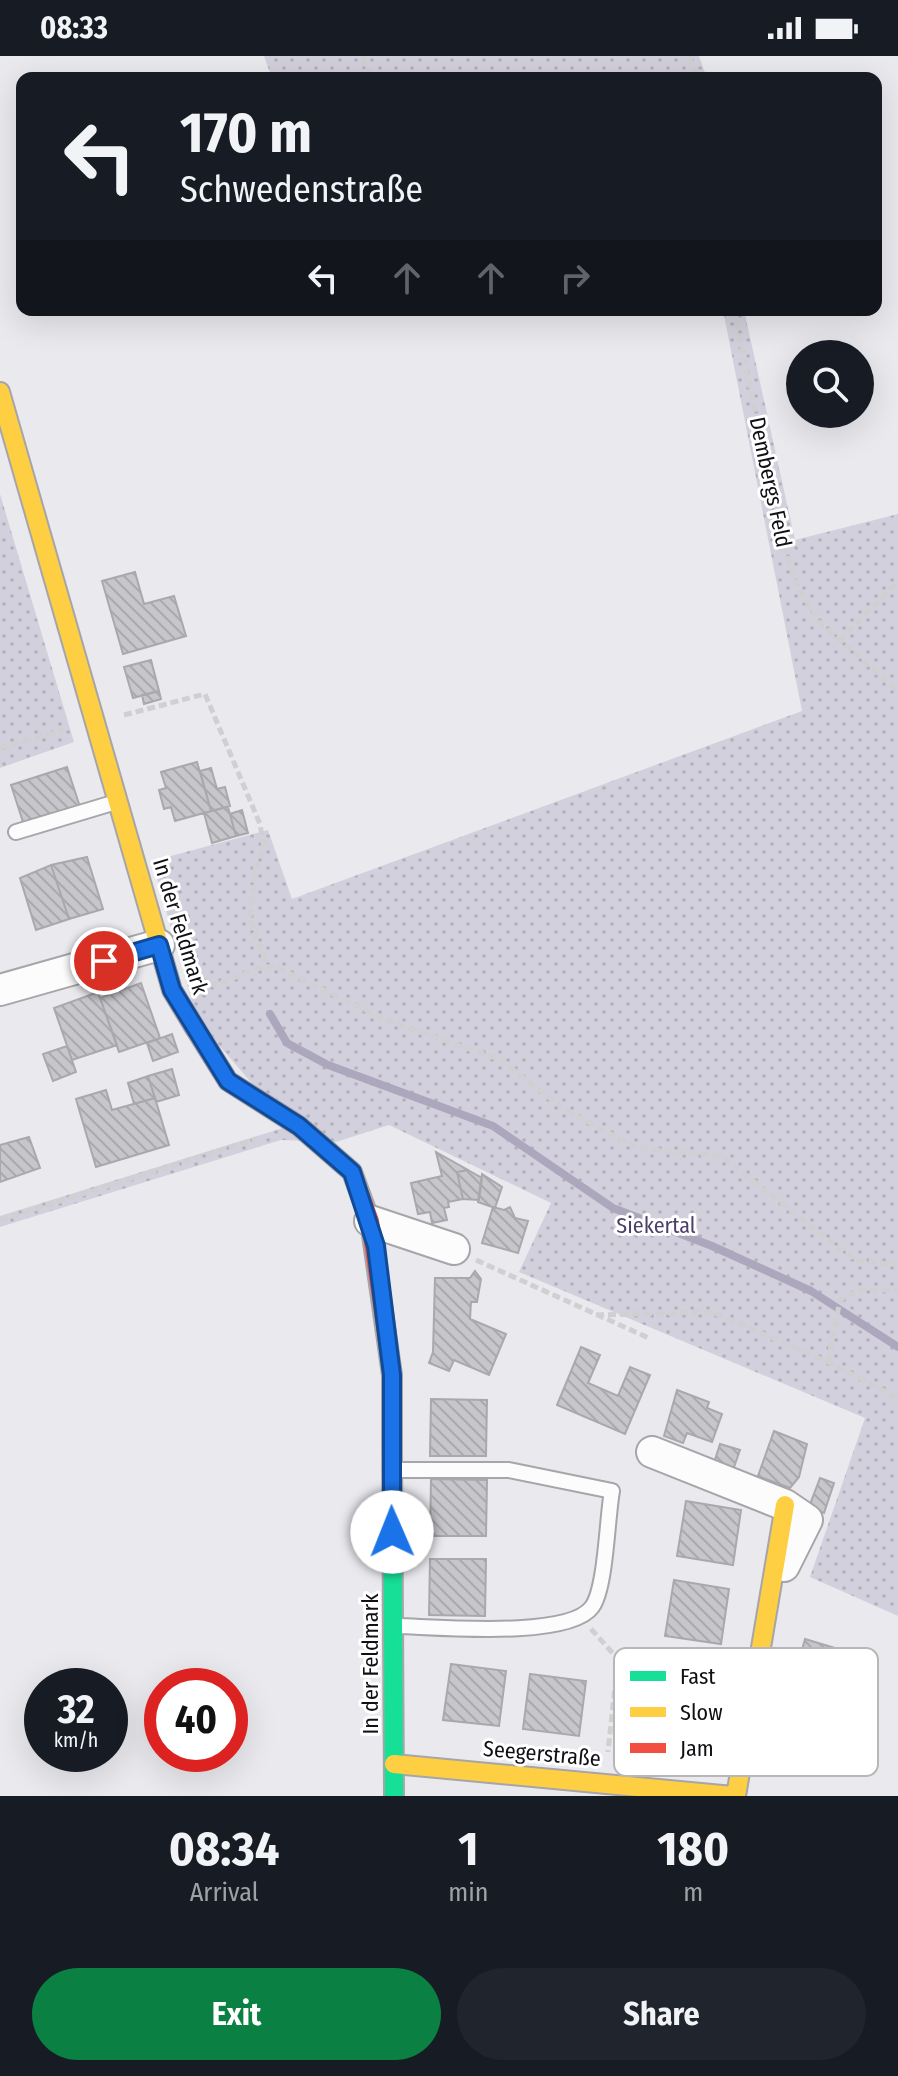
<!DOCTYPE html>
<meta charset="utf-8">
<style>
body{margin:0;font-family:"Fira Sans Condensed",sans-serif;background:#20242c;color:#f1f3f6;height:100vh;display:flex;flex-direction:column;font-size:30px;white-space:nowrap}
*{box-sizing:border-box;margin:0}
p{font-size:26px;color:#9ea1a6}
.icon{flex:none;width:44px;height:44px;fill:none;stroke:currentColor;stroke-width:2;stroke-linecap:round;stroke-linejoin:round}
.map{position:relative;height:1740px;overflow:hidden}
.side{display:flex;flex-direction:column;background:#171b24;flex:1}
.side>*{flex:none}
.hud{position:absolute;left:16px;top:16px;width:866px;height:244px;border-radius:16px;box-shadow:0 8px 32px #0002;background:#171b24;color:#f1f3f6;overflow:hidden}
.fabs{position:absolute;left:786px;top:284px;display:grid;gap:16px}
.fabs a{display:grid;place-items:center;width:88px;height:88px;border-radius:50%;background:#171b24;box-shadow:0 8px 32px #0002;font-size:40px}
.speed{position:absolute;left:24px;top:1612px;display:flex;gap:16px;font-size:40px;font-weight:700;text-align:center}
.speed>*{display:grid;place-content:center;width:104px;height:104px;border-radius:50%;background:#171b24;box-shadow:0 8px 32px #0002;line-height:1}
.speed small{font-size:20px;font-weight:400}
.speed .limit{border:12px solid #d22;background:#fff;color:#111}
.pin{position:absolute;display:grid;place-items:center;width:68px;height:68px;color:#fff;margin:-34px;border:4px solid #fff;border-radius:50%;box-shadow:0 2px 8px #0007}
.me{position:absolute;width:88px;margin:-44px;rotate:359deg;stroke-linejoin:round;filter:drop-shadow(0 0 6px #0008)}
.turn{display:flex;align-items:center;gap:28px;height:168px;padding:0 32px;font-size:36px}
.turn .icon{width:104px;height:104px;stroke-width:2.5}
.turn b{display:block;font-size:56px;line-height:68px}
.lanes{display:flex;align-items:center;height:76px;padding:0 32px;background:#0003;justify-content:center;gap:40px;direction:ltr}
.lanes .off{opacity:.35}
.eta{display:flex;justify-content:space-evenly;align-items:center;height:136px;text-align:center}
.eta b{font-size:48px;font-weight:700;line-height:56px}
.button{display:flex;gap:16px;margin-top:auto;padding:16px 32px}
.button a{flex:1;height:92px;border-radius:48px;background:#0b8043;color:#fff;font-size:32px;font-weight:700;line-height:92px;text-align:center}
.button a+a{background:#20242c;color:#f1f3f6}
.status{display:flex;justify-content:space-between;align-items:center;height:56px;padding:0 40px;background:#171b24;direction:ltr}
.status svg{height:22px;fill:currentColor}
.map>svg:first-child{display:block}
.green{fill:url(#green-dots)}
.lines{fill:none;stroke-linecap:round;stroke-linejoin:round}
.stream{stroke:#ada7bd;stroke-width:8}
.building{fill:url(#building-back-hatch);stroke:#a9a8ac;stroke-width:2}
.lane-casing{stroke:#a6a5a9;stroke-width:18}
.street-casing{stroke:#a6a5a9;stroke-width:34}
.fast-casing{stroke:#a6a5a9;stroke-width:22}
.slow-casing{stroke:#a6a5a9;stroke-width:22}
.jam-casing{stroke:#a6a5a9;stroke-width:22}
.path{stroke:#d0cfd1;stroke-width:5;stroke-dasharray:8 4;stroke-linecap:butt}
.lane{stroke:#fcfcfc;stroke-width:14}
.street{stroke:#fcfcfc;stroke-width:30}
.fast{stroke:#16e098;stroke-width:18}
.slow{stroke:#ffcf43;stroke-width:18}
.jam{stroke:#f24e42;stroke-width:18}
.route-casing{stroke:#114b97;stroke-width:20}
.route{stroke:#1a73e8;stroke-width:14}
.labels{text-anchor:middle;stroke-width:6;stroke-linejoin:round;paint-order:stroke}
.street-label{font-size:22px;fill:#100f13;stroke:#fff}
.park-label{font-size:22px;fill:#4c3e69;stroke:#fff}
.key{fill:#fff;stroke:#b7b7b8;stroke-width:2}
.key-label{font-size:22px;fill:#100f13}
</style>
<div class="status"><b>08:33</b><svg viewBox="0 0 49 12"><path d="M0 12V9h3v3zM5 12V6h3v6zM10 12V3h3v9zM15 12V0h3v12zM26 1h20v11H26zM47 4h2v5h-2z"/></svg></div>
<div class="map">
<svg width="898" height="1740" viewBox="0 0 898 1740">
<defs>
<pattern id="green-dots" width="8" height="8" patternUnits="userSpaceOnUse" patternTransform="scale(2)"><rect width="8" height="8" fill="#d3d0dd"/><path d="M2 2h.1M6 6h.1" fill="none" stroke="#b4b1bd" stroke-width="1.8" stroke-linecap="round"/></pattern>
<pattern id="building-back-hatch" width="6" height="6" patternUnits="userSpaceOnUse" patternTransform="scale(2)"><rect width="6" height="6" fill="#c7c6cb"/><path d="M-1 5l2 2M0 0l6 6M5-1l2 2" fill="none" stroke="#aaa9ad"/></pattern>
</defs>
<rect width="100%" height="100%" fill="#eae9ee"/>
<path class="green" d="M264 0H699L707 22H272Z
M723 254H744L795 484 898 458V1560L810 1521 865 1362 519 1216 551 1147 389 1069 336 1086 281 1084 0 1171V1160L289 1070 197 964 152 805 268 774 292 843 802 655Z
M0 438 74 686 0 712Z"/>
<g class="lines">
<path class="stream" d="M270 958 287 987 328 1009 493 1070 613 1152 712 1190 811 1235 898 1291"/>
</g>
<path class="building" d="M135 516 144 548 174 540 186 580 123 598 102 525Z
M151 604 159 635 133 642 124 611Z
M159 635 161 643 144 648 142 639Z
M197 706 211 755 175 765 171 751 164 753 159 734 166 732 161 716Z
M67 711 80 751 24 769 11 729Z
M211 712 217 733 225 731 230 750 211 755 200 715Z
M228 751 236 780 212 787 204 757Z
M242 754 248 777 236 780 230 758Z
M87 801 103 853 69 863 51 809Z
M51 809 69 863 36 874 20 822Z
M141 927 160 982 119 996 100 942Z
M98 936 117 989 72 1004 54 952Z
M172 978 178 996 153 1005 147 987Z
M67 990 76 1016 53 1025 43 998Z
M172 1013 179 1039 156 1046 148 1020Z
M148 1020 155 1042 134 1048 128 1027Z
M106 1034 112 1054 155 1042 169 1089 96 1111 76 1043Z
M29 1081 40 1112 0 1126V1089Z
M436 1096 468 1114 457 1116 463 1143 448 1146 449 1151 444 1152 447 1164 432 1167 430 1156 418 1158 411 1127 442 1120Z
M468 1114 482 1122 479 1144 463 1143 457 1116Z
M482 1118 502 1131 495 1152 478 1146Z
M493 1151 504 1154 510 1151 515 1162 528 1165 518 1197 482 1187Z
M475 1215 481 1223 477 1246H471L470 1263 506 1278 489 1319 454 1304 449 1315 429 1307 433 1296 435 1222H470Z
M581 1291 600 1299 588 1327 618 1340 630 1311 650 1319 625 1378 557 1349Z
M677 1334 709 1346 707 1352 722 1358 712 1386 687 1377 683 1387 664 1380Z
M431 1343 487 1344 486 1400H430Z
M774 1375 807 1388 799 1421 790 1432 758 1420Z
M720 1388 740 1394 733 1414 714 1407Z
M820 1422 834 1427 824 1457 809 1451Z
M431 1423 487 1424 486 1480H430Z
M686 1445 741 1454 733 1509 677 1500Z
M430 1503H486L485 1560 429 1559Z
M674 1524 729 1533 721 1588 665 1580Z
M805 1583 838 1593 829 1622 797 1612Z
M451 1608 506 1615 499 1670 443 1664Z
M530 1618 586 1625 579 1680 523 1673Z"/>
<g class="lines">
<g class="lane-casing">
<path id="lane" d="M16 776 116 746
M396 1414H509L612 1435C607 1462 606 1532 592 1551 569 1583 437 1571 398 1570"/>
</g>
<g class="street-casing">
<path id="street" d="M0 934 159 889
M370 1165 454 1193
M652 1396 785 1449 807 1464 784 1510"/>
</g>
<g class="fast-casing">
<path id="fast" d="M392 1394 394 1740"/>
</g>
<g class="slow-casing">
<path id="slow" d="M0 336 172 934 195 972
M394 1708 733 1740
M736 1740 785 1449"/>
</g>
<g class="jam-casing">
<path id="jam" d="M195 972 228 1025 299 1070 352 1116 370 1165 392 1319V1394"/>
</g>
<path class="path" d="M364 0 365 10 373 22
M689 0 697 22
M734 254 783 489 799 533 820 567 898 635
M839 585 898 525
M124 659 205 638 260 768 264 792 255 812 250 864 267 910
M0 692 64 674
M209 929C231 927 254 908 276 911L389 965 501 1004 564 1053 637 1092 721 1100 855 1204 898 1209
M0 1164 256 1083
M476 1204 651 1283
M596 1259 712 1256 828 1306 898 1342
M828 1306 840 1244 858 1234H898
M591 1573 618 1603 608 1696"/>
<use href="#lane" class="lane"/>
<use href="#street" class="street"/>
<use href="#fast" class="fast"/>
<use href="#slow" class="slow"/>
<use href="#jam" class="jam"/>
</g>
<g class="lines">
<g class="route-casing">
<path id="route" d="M104 905 159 889 172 934 228 1025 299 1070 352 1116 376 1190 392 1319V1476"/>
</g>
<use href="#route" class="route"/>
</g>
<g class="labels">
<g class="street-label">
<text transform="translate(771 426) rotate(78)" y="8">Dembergs Feld</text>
<text transform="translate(181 870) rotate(73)" y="8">In der Feldmark</text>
<text transform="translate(370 1608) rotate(-90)" y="8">In der Feldmark</text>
<text transform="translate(542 1697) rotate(5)" y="8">Seegerstraße</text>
</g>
<g class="park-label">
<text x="656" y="1177">Siekertal</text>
</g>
</g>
<rect x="614" y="1592" width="264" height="128" rx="12" class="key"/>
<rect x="630" y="1615" width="36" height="10" fill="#16e098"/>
<rect x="630" y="1651" width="36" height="10" fill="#ffcf43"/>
<rect x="630" y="1687" width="36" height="10" fill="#f24e42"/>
<g class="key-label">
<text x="680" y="1628">Fast</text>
<text x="680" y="1664">Slow</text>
<text x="680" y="1700">Jam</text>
</g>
</svg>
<div class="fabs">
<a><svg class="icon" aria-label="search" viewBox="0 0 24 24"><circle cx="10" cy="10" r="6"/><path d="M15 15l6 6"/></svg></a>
</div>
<div class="speed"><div>32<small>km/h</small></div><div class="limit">40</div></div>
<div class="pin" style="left:104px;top:905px;background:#d93025"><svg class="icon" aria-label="arrive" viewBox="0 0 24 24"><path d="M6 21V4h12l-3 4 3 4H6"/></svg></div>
<svg class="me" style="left:392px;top:1476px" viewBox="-20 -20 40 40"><circle r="19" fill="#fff"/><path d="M0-13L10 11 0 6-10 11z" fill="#1a73e8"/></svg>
<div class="hud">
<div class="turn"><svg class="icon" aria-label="left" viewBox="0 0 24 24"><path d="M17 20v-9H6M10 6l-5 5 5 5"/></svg><div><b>170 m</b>Schwedenstraße</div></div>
<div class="lanes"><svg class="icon" aria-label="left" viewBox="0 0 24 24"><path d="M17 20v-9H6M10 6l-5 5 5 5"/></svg><svg class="icon off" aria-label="ahead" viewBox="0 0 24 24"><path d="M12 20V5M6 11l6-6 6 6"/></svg><svg class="icon off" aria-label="ahead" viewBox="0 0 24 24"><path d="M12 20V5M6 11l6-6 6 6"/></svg><svg class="icon off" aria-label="right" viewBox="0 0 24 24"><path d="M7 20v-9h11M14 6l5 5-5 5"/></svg></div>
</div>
</div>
<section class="side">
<div class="eta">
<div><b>08:34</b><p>Arrival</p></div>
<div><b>1</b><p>min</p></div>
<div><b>180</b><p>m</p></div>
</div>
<div class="button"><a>Exit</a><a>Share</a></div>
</section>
